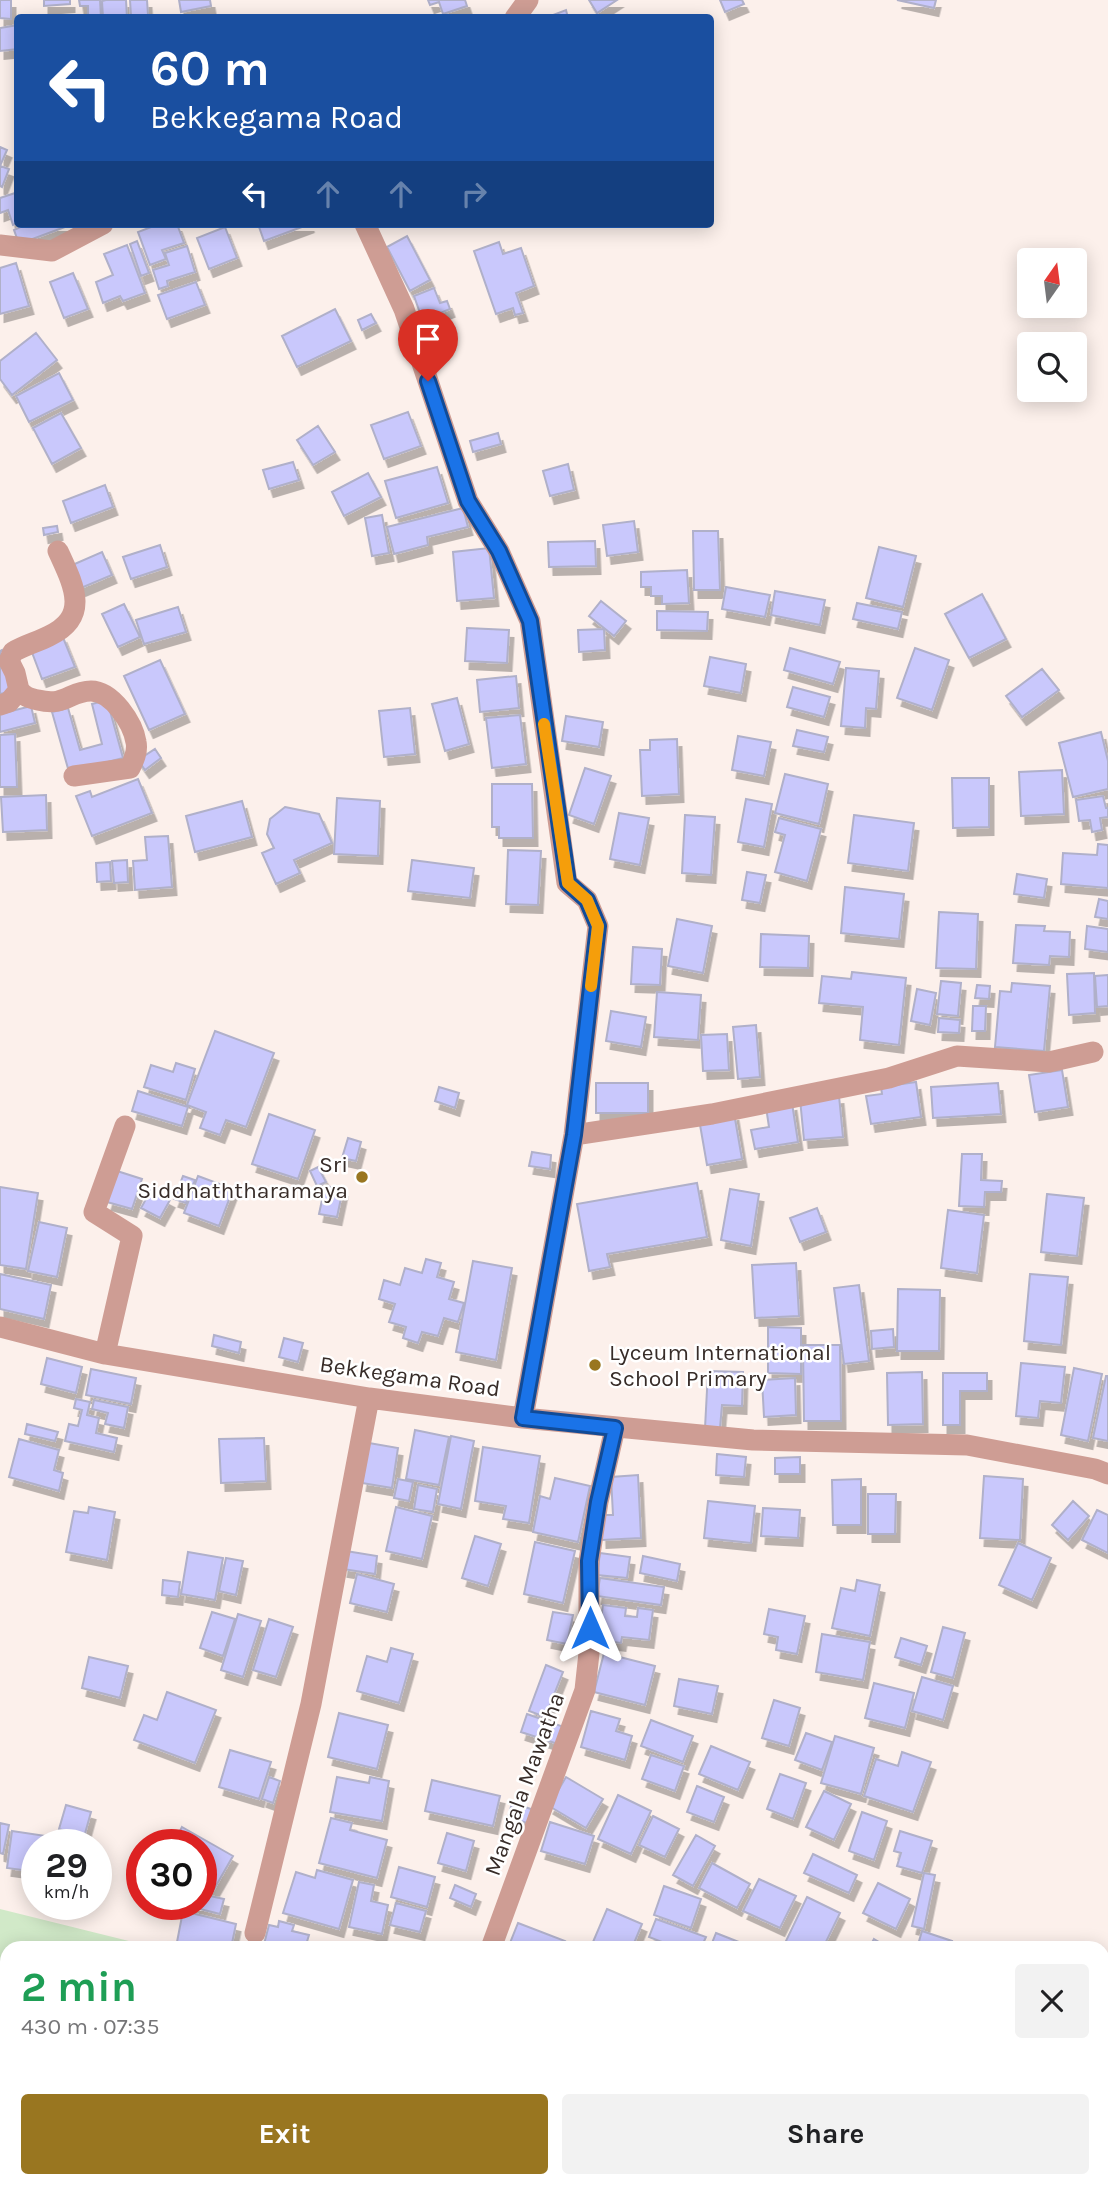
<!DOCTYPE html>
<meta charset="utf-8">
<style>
body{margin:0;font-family:Karla,sans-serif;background:#f2f2f2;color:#202124;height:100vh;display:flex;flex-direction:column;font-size:26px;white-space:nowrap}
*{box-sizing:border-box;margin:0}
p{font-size:23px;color:#757577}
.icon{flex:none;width:38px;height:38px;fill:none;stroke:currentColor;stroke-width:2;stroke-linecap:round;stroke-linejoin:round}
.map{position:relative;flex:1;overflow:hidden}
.details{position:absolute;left:0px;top:1941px;width:1110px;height:247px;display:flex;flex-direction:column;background:#fff;border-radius:21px 21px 0 0;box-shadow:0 4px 18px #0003}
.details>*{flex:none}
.guide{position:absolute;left:14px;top:14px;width:700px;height:214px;border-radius:7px;box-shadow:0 4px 18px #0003;background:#1a4fa0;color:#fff;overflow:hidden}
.needle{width:46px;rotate:14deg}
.controls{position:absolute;left:1017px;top:248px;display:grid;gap:14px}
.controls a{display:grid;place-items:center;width:70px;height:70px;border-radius:7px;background:#fff;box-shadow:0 4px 18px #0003;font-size:35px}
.speed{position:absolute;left:21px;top:1829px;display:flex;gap:14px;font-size:35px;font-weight:700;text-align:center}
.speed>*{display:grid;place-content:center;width:91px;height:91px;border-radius:50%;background:#fff;box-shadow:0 4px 18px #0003;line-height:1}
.speed small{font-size:18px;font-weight:400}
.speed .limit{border:10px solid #d22;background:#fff;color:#111}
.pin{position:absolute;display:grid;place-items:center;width:60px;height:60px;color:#fff;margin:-72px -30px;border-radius:50% 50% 50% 0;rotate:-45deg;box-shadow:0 0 7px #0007}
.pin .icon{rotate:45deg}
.me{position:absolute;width:77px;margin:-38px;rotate:0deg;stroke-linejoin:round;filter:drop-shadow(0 0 5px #0008)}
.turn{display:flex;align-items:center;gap:24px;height:147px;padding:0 21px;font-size:32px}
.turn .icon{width:91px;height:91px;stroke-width:2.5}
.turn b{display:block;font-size:49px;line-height:60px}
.lanes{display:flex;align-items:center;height:66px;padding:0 21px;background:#0003;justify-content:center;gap:35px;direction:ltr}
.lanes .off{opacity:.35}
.round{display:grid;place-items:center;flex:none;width:74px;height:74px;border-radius:7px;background:#f2f2f2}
.headline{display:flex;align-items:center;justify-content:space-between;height:119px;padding:0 21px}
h1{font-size:42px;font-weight:700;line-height:52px;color:#1e9e55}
.cta{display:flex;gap:14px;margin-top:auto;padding:14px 21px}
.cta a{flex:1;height:80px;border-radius:7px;background:#997620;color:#fff;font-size:28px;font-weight:700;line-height:80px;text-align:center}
.cta a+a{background:#f2f2f2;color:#202124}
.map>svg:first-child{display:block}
.green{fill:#d1e9c8}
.building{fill:#c9c8fc;stroke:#b0b0c9;stroke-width:2;filter:url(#shadow)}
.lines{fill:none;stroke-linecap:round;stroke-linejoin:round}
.minor{stroke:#ce9d94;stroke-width:21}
.route-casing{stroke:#114b97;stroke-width:18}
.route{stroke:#1a73e8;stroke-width:12}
.slow{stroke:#f59e0b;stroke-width:12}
.poi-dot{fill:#997620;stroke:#fff;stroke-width:2.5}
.labels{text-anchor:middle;stroke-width:5;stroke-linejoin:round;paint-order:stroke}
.poi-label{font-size:23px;fill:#372c28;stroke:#fff;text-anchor:end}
.street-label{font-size:23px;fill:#372c28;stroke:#fff}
</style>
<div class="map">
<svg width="1108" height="2187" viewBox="0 0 1108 2187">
<defs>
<filter id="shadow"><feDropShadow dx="4.5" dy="8" stdDeviation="0" flood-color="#0004"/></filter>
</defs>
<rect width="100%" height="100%" fill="#fcf0eb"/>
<path class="green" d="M0 1909 157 1948H7V2180L160 2181 158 2187H0Z"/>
<path class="building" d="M0 0H11V19L0 18Z
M44 0H70V4L44 6Z
M79 0H100L101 18H88V6H80Z
M106 0H126L127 18H103L102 1Z
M130 0H147L148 15 131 16Z
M179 0H210L211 6 181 12Z
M428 0H465L467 6 443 14 439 2 430 5Z
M589 0H617L597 13Z
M720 0H742L744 4 725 12Z
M897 0H936L934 8Z
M566 10 568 18H548V17Z
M18 25V49L0 51V28Z
M0 147 7 150 0 166 9 169 2 187 0 186Z
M15 193 18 199V223L13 225 8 210 0 213V198Z
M73 224 19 244 14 230 27 224Z
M159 224H177L184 243 162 250 166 259 150 265 138 232Z
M258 224H310L264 241Z
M225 227 237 258 209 269 197 238Z
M407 236 430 280 410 291 387 247Z
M137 241 149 273 141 276 130 244Z
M499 242 503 254 521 248 534 286 516 293 523 313 515 315 513 308 496 314 474 251Z
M127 245 145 293 123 301 120 296 103 303 96 282 113 275 104 254Z
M187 246 195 272 167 281 168 286 159 289 153 270 169 265 165 253Z
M16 263 29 306 0 314V268Z
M73 273 88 309 64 318 50 282Z
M196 282 205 305 167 319 158 295Z
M434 288 440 303 447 301 450 309 440 313 444 324 426 330 414 296Z
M335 309 351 341 297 367 282 336Z
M371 314 376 323 362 330 358 320Z
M36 333 57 360 12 395 0 379V361Z
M59 373 73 400 29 422 16 396Z
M408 412 421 446 384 459 371 425Z
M61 413 81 448 52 464 33 428Z
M318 426 335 452 313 465 297 440Z
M498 433 501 444 473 452 470 441Z
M293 462 299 480 269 489 263 470Z
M568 464 574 490 550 496 543 471Z
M437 467 448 503 396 518 385 481Z
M368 473 381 497 344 516 332 492Z
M105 485 113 507 71 523 63 501Z
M463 508 468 527 427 537 428 545 394 554 387 527Z
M382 515 389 553 372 556 365 518Z
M634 521 638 552 607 556 603 525Z
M57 526 58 532 44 535 43 528Z
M693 531H718L720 590H694Z
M595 541 596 566 549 567 548 542Z
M160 545 167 567 131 579 123 557Z
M879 547 916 556 903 607 866 598Z
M489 548 494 598 457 601 453 552Z
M102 552 112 575 81 588 70 566Z
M687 570 689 603 662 604V596H651V587H641V572Z
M726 587 770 595 765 617 722 609Z
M775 591 825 600 820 625 771 615Z
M982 594 1006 639 969 658 945 614Z
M601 601 626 621 614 636 589 616Z
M857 603 902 612 898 629 853 619Z
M124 604 140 637 118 647 102 614Z
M178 607 186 632 144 644 136 620Z
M657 611 708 612 707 631 657 630Z
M467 628 509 630 507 663 465 661Z
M604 629 605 650 579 652 578 630Z
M62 635 75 667 42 679 30 647Z
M790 648 840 662 833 684 784 670Z
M915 648 949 660 932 710 897 698Z
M2 650 13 691 0 694V651Z
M710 657 746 664 741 693 704 686Z
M160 660 185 714 149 730 124 676Z
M846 668 879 671 876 709 866 708 865 728 841 726Z
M1042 669 1059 690 1022 717 1006 696Z
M516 676 519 708 480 712 477 680Z
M793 687 830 697 824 717 787 707Z
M457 698 469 744 445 751 432 704Z
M107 700 123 758 69 772 52 712 68 708 80 750 102 744 92 704Z
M31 706 35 723 0 732V714Z
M410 708 415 754 384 757 379 711Z
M520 715 526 764 492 768 486 718Z
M566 716 603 722 599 747 562 741Z
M797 730 828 737 824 752 793 746Z
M1101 732 1108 761V789L1073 797 1059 743Z
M15 734 17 787H0V735Z
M738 736 771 742 764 776 732 770Z
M677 739 679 794 642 796 640 750H650V740Z
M155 749 161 758 145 770 138 760Z
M585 768 611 776 594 824 569 815Z
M1062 770 1064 814 1021 816 1019 772Z
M785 774 828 784 819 824 775 813Z
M952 778H989V827L953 828Z
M138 779 152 813 92 836 76 796 90 791 92 797Z
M492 784H532L533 838H499V827H492Z
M46 795 47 830 3 832 1 797Z
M1103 796 1106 808H1108V817L1100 818 1102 830 1092 832 1090 820 1079 821 1076 800Z
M337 798 380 801 378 856 334 854Z
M746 799 772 804 764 847 738 842Z
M242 801 252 837 195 852 186 816Z
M285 807 319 814 332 843 294 860 300 873 276 884 262 853 274 848 267 834 270 819Z
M619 813 649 818 640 865 610 859Z
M685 815 715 817 711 875 682 873Z
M854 815 914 823 908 871 848 863Z
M779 818 821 829 807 881 775 872 785 835 775 832Z
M168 836 172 887 135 890 133 861 147 860 145 837Z
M1098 844 1108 845V888L1061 884 1063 853 1097 855Z
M508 850 541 851 538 905 506 904Z
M127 860 128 882 114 883 112 861Z
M412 860 474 868 470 898 408 891Z
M110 862 111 881 97 882 96 863Z
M747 872 766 875 760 903 742 900Z
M1017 874 1047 879 1044 898 1014 894Z
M845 887 904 894 899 939 841 933Z
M1099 899 1108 901V919L1095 917Z
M939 912 978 914 976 969 936 968Z
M677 919 712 926 703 973 668 966Z
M1016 925 1045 926 1044 931 1070 932 1069 957 1050 956 1049 965 1013 963Z
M1087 926 1108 929V952L1085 949Z
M761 934 809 936 808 968 760 967Z
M633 947 662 949 660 985 631 984Z
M852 972 906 978 899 1045 860 1040 863 1007 819 1003 822 976 851 979Z
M1094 973 1095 1013 1069 1015 1067 974Z
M1108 975V1006L1097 1007 1095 976Z
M941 981 961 983 958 1016 937 1014Z
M1012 983 1050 986 1044 1051 995 1047 1000 991 1011 992Z
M977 985 990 986 989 999 975 998Z
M917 989 936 993 930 1025 911 1021Z
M657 992 701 995 698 1040 654 1037Z
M973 1006H986L985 1031H972Z
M611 1011 646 1017 641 1047 606 1041Z
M939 1018 960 1020 959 1033 938 1032Z
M756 1025 760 1077 738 1079 733 1027Z
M215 1031 274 1053 246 1127 226 1120 220 1135 200 1128 206 1112 187 1105Z
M727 1034 729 1070 703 1071 701 1035Z
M176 1063 195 1069 186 1100 144 1087 151 1065 173 1072Z
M1062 1070 1068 1107 1035 1112 1029 1075Z
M916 1082 921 1117 871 1124 866 1096 882 1094 881 1087Z
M596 1083H648V1113H596Z
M998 1083 1001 1114 933 1118 931 1087Z
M439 1087 459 1093 455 1108 435 1101Z
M138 1091 188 1107 182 1126 132 1111Z
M839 1096 843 1137 804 1140 800 1099Z
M792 1103 798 1142 755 1149 751 1130 769 1127 766 1107Z
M734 1113 742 1159 707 1165 699 1119Z
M269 1114 315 1130 298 1179 252 1164Z
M348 1138 361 1142 356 1161 342 1158Z
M532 1152 551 1155 550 1169 529 1166Z
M962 1154H982L981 1180 1002 1181 1001 1192H985L984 1207 959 1206Z
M318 1167 326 1182 317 1186 310 1171Z
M117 1171 142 1179 132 1209 107 1202Z
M183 1176 195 1180 186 1203 174 1199Z
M198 1176 233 1189 219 1226 184 1213Z
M697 1183 707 1237 607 1254 610 1267 589 1271 577 1204Z
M325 1186 343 1189 337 1217 319 1214Z
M0 1187 38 1193 26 1269 0 1265Z
M730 1189 759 1194 751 1246 721 1240Z
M151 1190 170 1200 160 1218 141 1208Z
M1047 1194 1084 1198 1077 1256 1041 1252Z
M817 1208 826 1232 800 1242 790 1218Z
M948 1210 984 1215 977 1273 941 1268Z
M39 1222 67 1228 57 1277 28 1271Z
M426 1259 441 1263 437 1277 454 1282 449 1299 464 1303 458 1322 444 1318 438 1336 422 1332 418 1343 403 1338 406 1327 389 1322 395 1304 379 1299 384 1280 400 1285 405 1268 422 1273Z
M473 1261 512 1268 496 1360 456 1352Z
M796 1263 799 1316 755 1318 752 1265Z
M0 1274 51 1285 44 1319 0 1309Z
M1030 1274 1068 1277 1061 1345 1024 1341Z
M859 1285 869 1361 844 1364 834 1288Z
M898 1289 940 1290 939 1351H897Z
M768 1327 801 1328V1374L768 1373Z
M893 1329 894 1347 872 1349 871 1331Z
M214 1335 241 1342 239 1353 212 1346Z
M284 1338 303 1343 298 1362 279 1357Z
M803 1345H840L841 1421H804Z
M47 1358 82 1367 76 1393 41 1384Z
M1021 1363 1065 1367 1061 1403 1040 1401 1038 1418 1016 1416Z
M1074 1368 1102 1374 1088 1441 1061 1435Z
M91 1369 136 1378 131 1404 86 1395Z
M708 1371 743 1372 742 1406 722 1405 720 1428H705Z
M922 1372 923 1424 888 1425 887 1373Z
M943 1373H987V1391H960V1425H943Z
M1106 1376H1108V1441L1093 1438Z
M795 1378 796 1415 764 1417 762 1380Z
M76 1399 90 1402 87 1415 99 1418 96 1433 117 1438 114 1452 65 1441 69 1424 78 1426 82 1410 74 1408Z
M94 1400 128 1407 124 1428 105 1424 108 1413 92 1409Z
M27 1424 58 1432 55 1441 25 1434Z
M415 1430 449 1437 439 1485 406 1479Z
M451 1436 474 1441 461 1509 438 1504Z
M264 1438 266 1481 221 1483 219 1439Z
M19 1439 59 1450 54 1470 63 1473 59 1491 9 1477Z
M369 1443 398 1448 392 1488 362 1483Z
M483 1447 540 1456 529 1523 503 1519 506 1506 475 1501Z
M717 1454 746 1457 744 1477 716 1475Z
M800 1457V1474H775V1458Z
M638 1475 641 1538 602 1540 601 1515H613L611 1477Z
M984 1476 1023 1479 1020 1540 980 1538Z
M555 1478 590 1486 578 1542 533 1532 540 1496 550 1499Z
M398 1479 413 1482 409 1501 394 1498Z
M861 1479V1525H833L832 1480Z
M418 1485 437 1489 433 1512 414 1509Z
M868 1494H896L895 1534H868Z
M708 1501 755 1506 751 1543 704 1538Z
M1073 1501 1089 1516 1068 1540 1052 1525Z
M89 1507 115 1512 107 1560 66 1552 74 1511 88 1513Z
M396 1507 432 1516 422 1559 386 1551Z
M763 1508 800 1510 798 1538 761 1536Z
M1097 1510 1108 1515V1553L1082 1540Z
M475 1536 501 1544 488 1586 462 1578Z
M535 1542 575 1551 563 1603 524 1594Z
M1018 1543 1051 1558 1032 1600 999 1585Z
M346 1551 377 1556 375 1574 343 1569Z
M188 1552 223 1558 215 1600 181 1594Z
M600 1553 630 1557 627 1578 597 1575Z
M643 1556 680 1564 677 1581 640 1573Z
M226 1558 243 1561 236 1595 219 1591Z
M357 1574 394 1584 387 1612 350 1603Z
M600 1578 664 1587 661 1605 597 1596Z
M163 1580 180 1582 178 1597 162 1595Z
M857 1580 880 1585 870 1636 832 1628 841 1588 855 1591Z
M603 1605 626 1608 625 1616 637 1617 638 1608 653 1610 649 1640 622 1637 621 1643 598 1640Z
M769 1609 805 1616 797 1654 776 1650 778 1637 764 1634Z
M212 1612 235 1619 223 1656 200 1648Z
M553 1612 573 1615 567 1644 547 1640Z
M238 1614 261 1621 243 1677 221 1670Z
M269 1619 293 1627 276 1677 253 1670Z
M943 1627 965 1633 953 1678 931 1672Z
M822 1634 870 1642 863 1680 816 1672Z
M901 1638 927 1646 921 1665 895 1657Z
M391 1648 413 1654 399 1703 357 1691 367 1656 387 1662Z
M604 1653 655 1666 645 1705 594 1692Z
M89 1657 128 1666 120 1698 82 1688Z
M546 1665 563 1672 545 1717 529 1711Z
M922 1677 953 1686 943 1720 912 1711Z
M679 1679 718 1686 712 1714 674 1706Z
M874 1683 914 1693 905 1728 865 1718Z
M167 1692 216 1710 195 1763 134 1740 144 1715 157 1720Z
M774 1700 800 1708 789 1746 762 1738Z
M591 1711 620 1719 616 1731 632 1736 625 1760 581 1747Z
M339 1713 388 1725 377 1769 328 1757Z
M527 1714 564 1727 558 1744 521 1732Z
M651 1720 693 1736 683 1762 641 1746Z
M806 1733 832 1742 822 1770 795 1760Z
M835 1736 874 1748 861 1794 821 1783Z
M711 1746 750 1762 738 1790 699 1774Z
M230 1750 271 1762 259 1799 219 1787Z
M902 1752 931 1762 913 1812 864 1796 876 1759 898 1766Z
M651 1755 684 1766 675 1791 642 1779Z
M780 1774 806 1783 793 1819 767 1809Z
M269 1777 280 1781 273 1803 262 1799Z
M337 1777 369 1783 370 1777 389 1781 382 1821 330 1812Z
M566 1777 603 1799 586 1828 549 1806Z
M432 1780 500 1796 493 1826 425 1811Z
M697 1786 724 1797 714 1822 687 1812Z
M824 1791 851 1804 834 1840 806 1827Z
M618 1795 651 1811 631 1854 598 1839Z
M512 1803 534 1810 530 1824 508 1817Z
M66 1805 91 1812 84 1837 59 1829Z
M862 1812 887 1821 874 1860 849 1851Z
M653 1816 679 1829 665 1857 639 1845Z
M331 1818 352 1823 350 1830 387 1840 377 1878 319 1863Z
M550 1822 594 1836 585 1864 541 1851Z
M0 1823 9 1825 3 1854 0 1853Z
M182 1827 233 1856 213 1891 201 1884V1844H173Z
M12 1831 46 1836 45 1844H37V1872L7 1868Z
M900 1831 932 1841 922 1873 897 1866 901 1853 894 1851Z
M447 1833 474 1841 466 1871 438 1863Z
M696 1835 715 1846 693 1886 673 1875Z
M142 1850V1875L131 1870Z
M96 1853 103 1855 97 1879 96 1878Z
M813 1854 857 1875 849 1893 804 1873Z
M712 1863 750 1884 737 1908 699 1888Z
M399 1867 435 1877 427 1907 391 1897Z
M317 1870 353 1880 339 1929 283 1913 296 1872 315 1878Z
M924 1873 935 1875 924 1929 912 1926Z
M759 1879 796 1896 780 1928 743 1911Z
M359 1882 374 1885 371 1901 388 1905 382 1934 349 1927Z
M878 1883 910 1899 896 1929 863 1913Z
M455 1885 476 1894 471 1907 450 1898Z
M664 1886 701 1899 691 1928 654 1915Z
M201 1894 224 1899 220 1914 180 1904H201Z
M807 1897 840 1913 823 1948H794L785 1943Z
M396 1903 426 1911 420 1932 390 1925Z
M607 1909 642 1924 632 1948H606L593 1942Z
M183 1911 236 1924 231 1948H203L177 1942Z
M656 1919 706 1937 701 1948H677L649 1937Z
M279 1921 294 1925 292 1931 309 1935 305 1948H263L269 1925 278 1927Z
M518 1923 565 1941 562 1948H508Z
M922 1931 952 1941 950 1948H917Z
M716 1933 754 1948H710Z
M874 1939 889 1948H869Z
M169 2180H208L211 2181 210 2187H168Z
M321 2180H362L360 2187H318Z
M413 2180H447L456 2187H408Z
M579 2180H621L619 2187H577Z
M656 2180H707L705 2187H654Z
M737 2180H767L766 2187H737Z
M799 2180H826L825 2187H798Z"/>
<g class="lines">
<path class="minor" d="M515 18 528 0
M365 224 404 309 468 501 499 551 530 621 567 883 587 900 598 926 574 1135 523 1418
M0 245 52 251 103 224
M19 690C25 697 29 698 38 700 66 707 69 691 91 691 112 691 133 723 136 742 138 751 134 760 130 768L74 776
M0 705 9 702 19 690 15 673 9 661 13 652C25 645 37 642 49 636 91 616 73 584 58 551
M574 1135 712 1114 889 1078 957 1056 1049 1062 1093 1052
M0 1327 105 1354 369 1398 523 1418 753 1440 967 1445 1095 1469 1108 1474
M105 1354 132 1236 94 1212 125 1126
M255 1933 311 1704 369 1398
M491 1948 585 1690 589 1653V1561L598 1502 615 1428
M474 2180 485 2187
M382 2187 386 2180"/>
</g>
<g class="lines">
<g class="route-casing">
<path id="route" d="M428 381 468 501 499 551 530 621 568 883 587 900 598 926 574 1135 523 1418 615 1428 598 1502 589 1561 590 1628"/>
</g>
<use href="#route" class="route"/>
<path class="slow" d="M544 724 568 883 587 900 598 926 591 986"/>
</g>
<g class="poi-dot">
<circle cx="362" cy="1177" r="7"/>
<circle cx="595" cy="1365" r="7"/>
</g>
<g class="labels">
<g class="poi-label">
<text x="348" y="1172">Sri<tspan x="348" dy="26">Siddhaththaramaya</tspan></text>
<text x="609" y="1360" text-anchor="start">Lyceum International<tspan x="609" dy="26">School Primary</tspan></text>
</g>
<g class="street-label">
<text transform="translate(410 1376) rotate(8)" y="8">Bekkegama Road</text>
<text transform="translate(524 1784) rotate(-70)" y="8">Mangala Mawatha</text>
</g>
</g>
</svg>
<div class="controls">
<a><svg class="needle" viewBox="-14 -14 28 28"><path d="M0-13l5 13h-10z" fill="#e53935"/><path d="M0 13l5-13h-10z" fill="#757577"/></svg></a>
<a><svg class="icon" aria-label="search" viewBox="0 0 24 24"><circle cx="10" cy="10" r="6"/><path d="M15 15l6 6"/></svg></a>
</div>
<div class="speed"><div>29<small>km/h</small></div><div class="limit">30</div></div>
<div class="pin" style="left:428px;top:381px;background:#d93025"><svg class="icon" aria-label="arrive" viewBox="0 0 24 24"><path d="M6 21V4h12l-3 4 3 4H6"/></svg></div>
<svg class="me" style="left:590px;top:1628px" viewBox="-20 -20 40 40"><path d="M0-17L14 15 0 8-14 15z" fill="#1a73e8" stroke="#fff" stroke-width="4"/></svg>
<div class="guide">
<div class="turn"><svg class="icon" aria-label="left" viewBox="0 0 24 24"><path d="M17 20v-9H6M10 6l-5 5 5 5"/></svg><div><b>60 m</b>Bekkegama Road</div></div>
<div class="lanes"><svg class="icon" aria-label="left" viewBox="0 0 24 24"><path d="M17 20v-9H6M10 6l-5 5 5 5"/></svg><svg class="icon off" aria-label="ahead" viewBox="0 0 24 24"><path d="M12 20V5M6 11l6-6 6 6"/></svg><svg class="icon off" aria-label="ahead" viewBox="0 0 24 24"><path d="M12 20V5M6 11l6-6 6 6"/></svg><svg class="icon off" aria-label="right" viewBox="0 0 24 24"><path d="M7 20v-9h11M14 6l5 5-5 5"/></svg></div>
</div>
<section class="details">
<div class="headline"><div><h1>2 min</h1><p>430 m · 07:35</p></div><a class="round"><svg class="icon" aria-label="close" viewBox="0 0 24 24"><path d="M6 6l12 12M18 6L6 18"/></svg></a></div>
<div class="cta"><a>Exit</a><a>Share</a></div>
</section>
</div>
